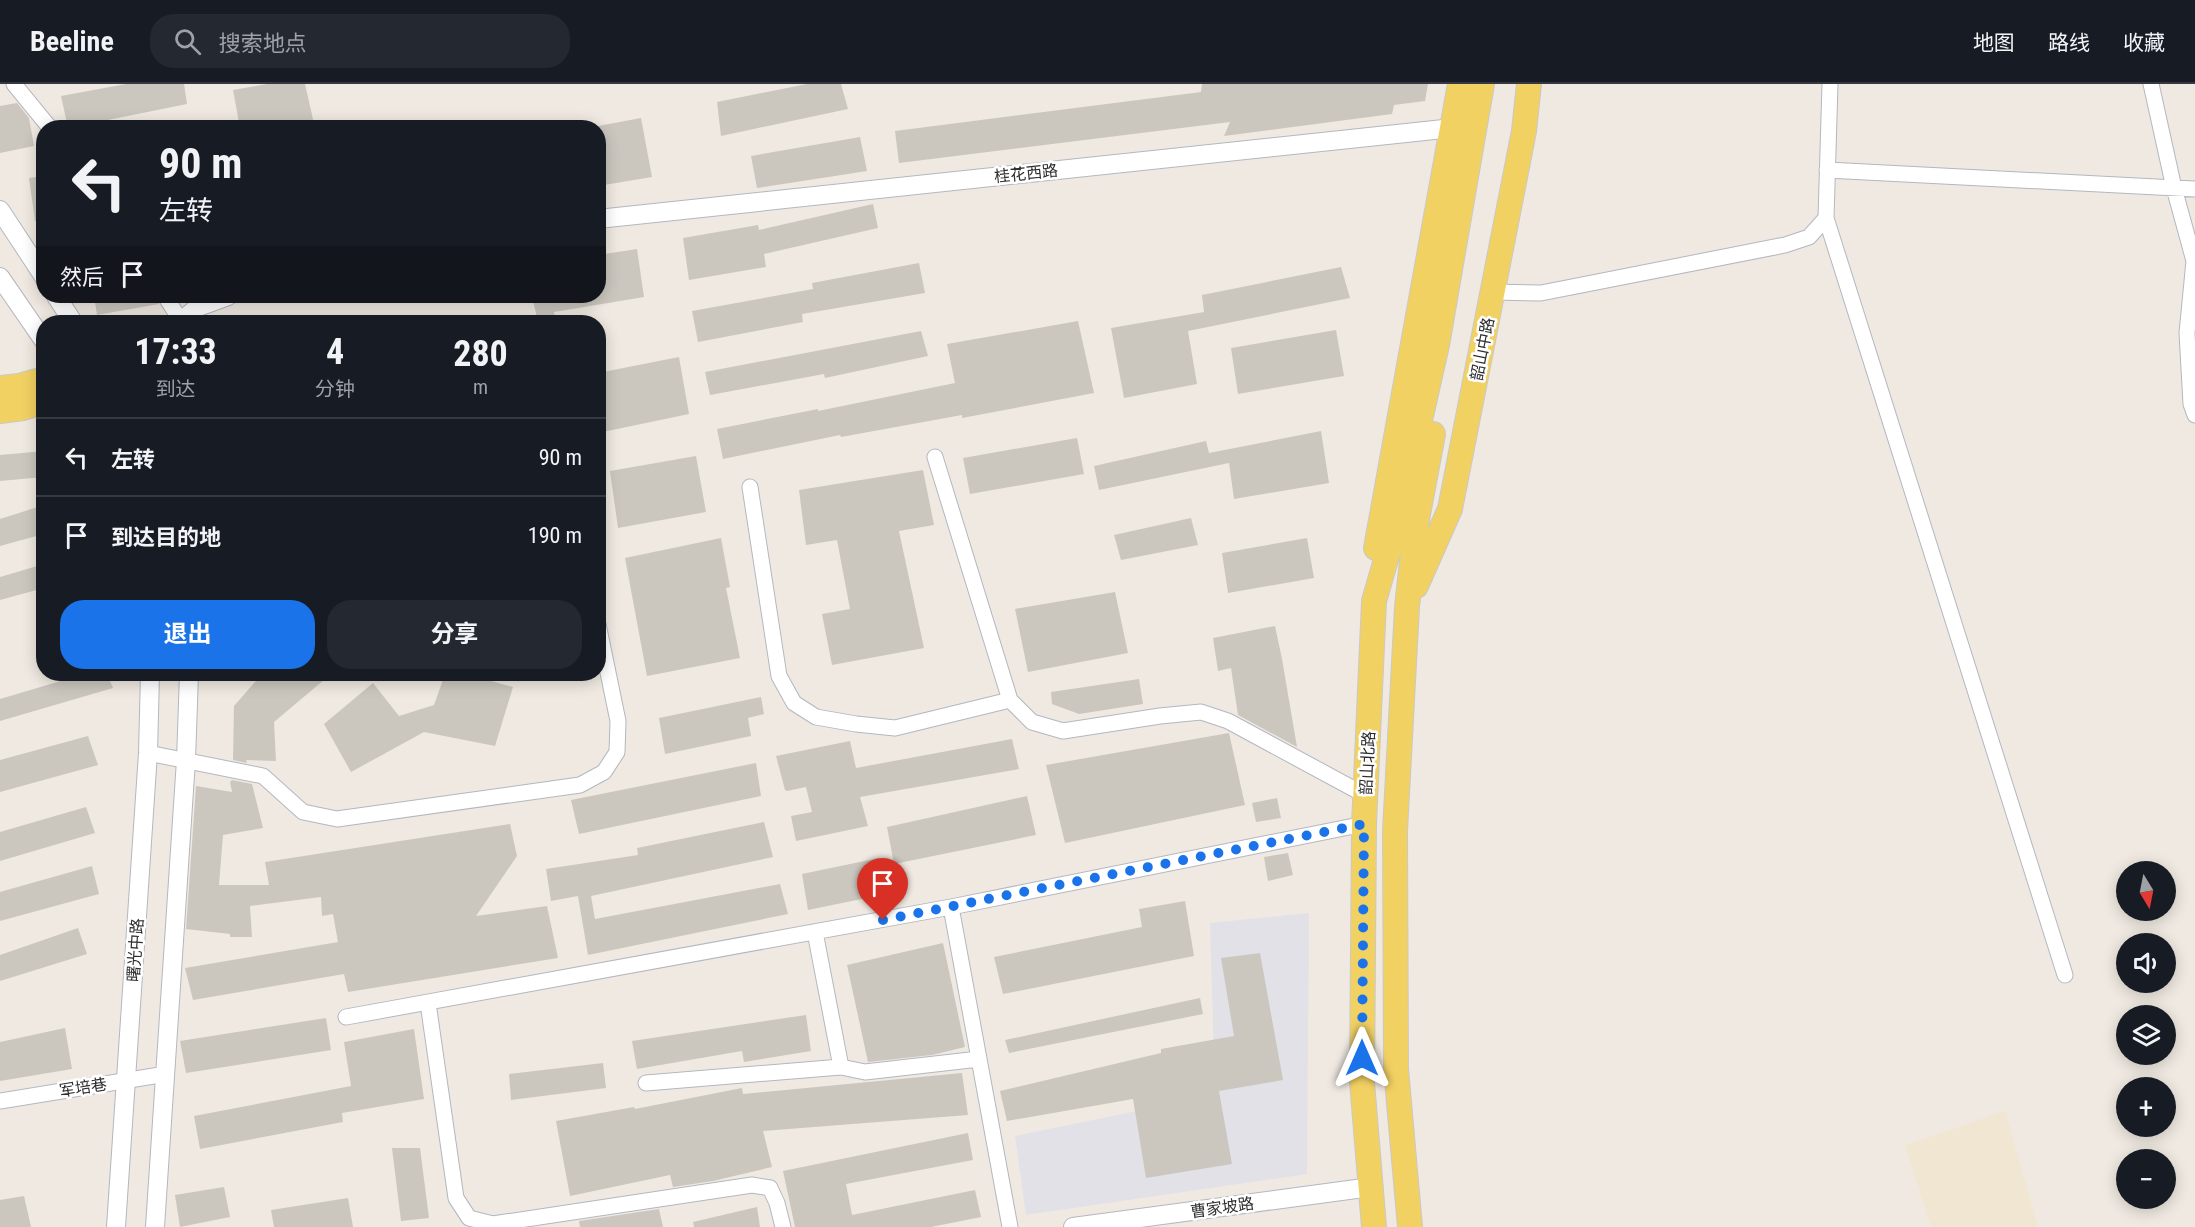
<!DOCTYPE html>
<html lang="zh">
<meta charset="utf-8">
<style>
body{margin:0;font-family:"Roboto Condensed","Noto Sans SC",sans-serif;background:#242831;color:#f1f3f6;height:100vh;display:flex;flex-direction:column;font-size:22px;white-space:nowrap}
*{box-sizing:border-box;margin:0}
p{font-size:20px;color:#9ea1a6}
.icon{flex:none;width:33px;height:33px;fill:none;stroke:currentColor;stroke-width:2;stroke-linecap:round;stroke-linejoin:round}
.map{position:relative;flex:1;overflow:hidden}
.drawer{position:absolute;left:36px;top:231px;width:570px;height:366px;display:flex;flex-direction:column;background:#171b24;border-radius:24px;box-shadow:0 3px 15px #0003}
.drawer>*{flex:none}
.guide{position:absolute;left:36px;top:36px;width:570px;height:183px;border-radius:24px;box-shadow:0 3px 15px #0003;background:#171b24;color:#f1f3f6;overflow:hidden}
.needle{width:39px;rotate:170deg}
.controls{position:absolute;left:2116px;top:777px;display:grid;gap:12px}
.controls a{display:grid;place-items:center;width:60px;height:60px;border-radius:50%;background:#171b24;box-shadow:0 3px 15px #0003;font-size:30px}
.pin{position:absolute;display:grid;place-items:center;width:51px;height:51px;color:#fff;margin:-62px -26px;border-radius:50% 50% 50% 0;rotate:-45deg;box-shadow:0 0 6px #0007}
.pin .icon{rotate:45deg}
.me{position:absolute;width:66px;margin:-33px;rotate:0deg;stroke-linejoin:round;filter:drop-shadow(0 0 4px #0008)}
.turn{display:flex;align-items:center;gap:21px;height:126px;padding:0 24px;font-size:27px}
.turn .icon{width:78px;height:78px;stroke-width:2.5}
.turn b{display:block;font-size:42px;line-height:51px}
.then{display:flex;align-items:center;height:57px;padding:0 24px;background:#0003;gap:12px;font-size:22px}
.eta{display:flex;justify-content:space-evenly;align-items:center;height:102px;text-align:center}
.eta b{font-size:36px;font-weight:700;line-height:42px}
.button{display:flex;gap:12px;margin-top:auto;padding:12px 24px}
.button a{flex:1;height:69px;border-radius:24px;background:#1a73e8;color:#fff;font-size:24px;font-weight:700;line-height:69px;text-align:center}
.button a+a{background:#242831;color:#f1f3f6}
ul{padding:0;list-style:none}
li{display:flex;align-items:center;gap:18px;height:78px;padding:0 24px;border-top:2px solid #363941}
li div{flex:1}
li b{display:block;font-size:22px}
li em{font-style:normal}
header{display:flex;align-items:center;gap:36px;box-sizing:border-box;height:84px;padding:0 30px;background:#171b24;border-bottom:2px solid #363941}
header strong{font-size:28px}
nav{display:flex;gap:33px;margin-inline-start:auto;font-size:21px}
.search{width:420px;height:54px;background:#242831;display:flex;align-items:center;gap:15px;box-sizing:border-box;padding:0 21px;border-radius:24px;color:#9ea1a6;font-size:22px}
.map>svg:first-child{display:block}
.industrial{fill:#e3e1e8}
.education{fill:#f0e6d1}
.building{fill:#cbc7bf}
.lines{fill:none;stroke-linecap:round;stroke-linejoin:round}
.minor-casing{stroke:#b4b7c1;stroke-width:17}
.tertiary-casing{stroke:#b4b7c1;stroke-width:20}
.primary-casing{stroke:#c9c9c9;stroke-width:26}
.minor{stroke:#fff;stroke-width:15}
.tertiary{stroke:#fff;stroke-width:18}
.primary{stroke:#f2d163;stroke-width:24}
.route{stroke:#1a73e8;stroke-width:10;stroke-dasharray:0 18}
.labels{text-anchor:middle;stroke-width:5;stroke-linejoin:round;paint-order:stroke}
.street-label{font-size:16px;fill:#2e2e2e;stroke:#fff}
</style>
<header>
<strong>Beeline</strong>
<div class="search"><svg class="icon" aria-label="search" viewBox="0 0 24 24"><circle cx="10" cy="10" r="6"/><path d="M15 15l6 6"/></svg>搜索地点</div>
<nav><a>地图</a><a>路线</a><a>收藏</a></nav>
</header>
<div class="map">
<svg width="2195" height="1143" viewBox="0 0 2195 1143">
<rect width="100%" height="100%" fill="#efe9e1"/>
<path class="industrial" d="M1309 829 1307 1090 1026 1131 1015 1052 1215 1011 1210 839Z"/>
<path class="education" d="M2005 1027 2038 1143H1931L1905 1061Z"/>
<path class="building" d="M126 0H184L187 20 68 44 61 12Z
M267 0H305L315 44H240L233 6Z
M807 0H841L848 25 721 52 717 18Z
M1202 0H1428L1425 17 1394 21 1392 30 1224 52 1230 38 899 79 895 47 1201 8Z
M17 19 29 34 34 62 0 69V22Z
M641 34 652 93 598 102V42Z
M860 53 867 87 757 104 751 72Z
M44 92V136L35 137 29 94Z
M873 120 878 144 764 170 766 183 689 196 683 154 758 141 759 146Z
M637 165 644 213 554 228 556 238H538L532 212H598V171Z
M919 179 925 209 802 230 803 238 698 258 692 227 813 205 812 199Z
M1341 183 1350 214 1188 247 1197 300 1124 314 1111 244 1204 228 1202 211Z
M94 212H155L159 220 97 231Z
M1078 237 1094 309 962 334V331L841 353 840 351 723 375 717 345 818 325V327L955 299 947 260Z
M1336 246 1344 292 1238 310 1231 264Z
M921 247 928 272 825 294 824 290 710 311 705 288Z
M679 273 689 330 598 349V289Z
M1321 347 1329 399 1234 415 1229 379 1099 406 1094 382 1206 357 1209 369Z
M1077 354 1084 390 970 410 963 374Z
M44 367V393L0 397V371Z
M696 372 706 428 618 444 610 387Z
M923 386 934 441 899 447 924 564 832 581 822 530 850 525 837 456 806 461 799 406Z
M44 421V450L0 462V435Z
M1191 434 1198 461 1121 476 1114 451Z
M721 454 730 503 726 504 740 574 647 592 625 474Z
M1307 454 1314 494 1228 509 1222 469Z
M44 480V504L0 516V493Z
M1115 508 1128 569 1028 588 1015 525Z
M1275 542 1282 575 1297 663 1238 631 1231 584 1218 587 1213 554Z
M84 590H107L113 604 0 637V615Z
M262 590H331L274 638 276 677 246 676 247 679 233 676 234 622Z
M445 590H466L513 603 495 662 424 648 351 688 324 640 373 599 399 632 434 621Z
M1139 595 1143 620 1079 630 1052 620 1051 608Z
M761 613 764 630 748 634 751 652 665 670 659 634Z
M1229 649 1245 721 1065 759 1046 681Z
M88 652 98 681 0 708V676Z
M1012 655 1019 685 860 713 868 742 796 757 791 732 812 728 806 703 787 707 785 706 776 672 850 657 856 684Z
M756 679 761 712 579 750 571 716Z
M232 696 252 700 263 744 223 751 219 801H269L265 778 510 740 517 772 476 832 547 822 558 874 348 908 344 890 193 916 185 884 338 858 333 830 322 832 321 813 250 822 252 853H230V850L186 845 196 702 232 708 230 698Z
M1027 712 1036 751 894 780 887 743Z
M1277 714 1281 734 1256 738 1252 719Z
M86 723 95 749 0 777V748Z
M764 738 773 773 591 812 595 835 780 800 788 830 588 871 578 812 551 817 546 785 638 771 637 764Z
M1288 769 1293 791 1268 797 1264 773Z
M879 774 886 810 808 826 802 790Z
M92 782 99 810 0 837V808Z
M1185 817 1194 872 1003 910 994 873 1142 843 1139 825Z
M78 844 87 870 0 897V871Z
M943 859 965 963 932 971 868 978 847 881Z
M1260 869 1283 996 1219 1007 1232 1080 1146 1094 1133 1015 1007 1037 1000 1007 1161 969V965L1234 952 1221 874Z
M1200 914 1203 930 1009 969 1005 956Z
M806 931 811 967 744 978 742 967 637 985 632 957Z
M326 934 331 966 186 989 180 957Z
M65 944 72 985 0 997V958Z
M414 945 424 1015 342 1029 343 1038 200 1065 194 1032 351 1002 344 958Z
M603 979 606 1004 511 1016 509 990Z
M962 989 968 1031 763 1047 772 1083 713 1097 673 1103 670 1091 570 1112 556 1037 634 1023 635 1025 742 1004 743 1010Z
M968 1049 973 1076 846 1100 852 1131 975 1106 981 1133 931 1143H795L783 1087Z
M392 1064H420L429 1134 401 1137Z
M224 1103 230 1133 180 1143 175 1111Z
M24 1112 31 1143H0V1116Z
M348 1114 353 1143H274L271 1126Z
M757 1123 760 1143H694L693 1138Z
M659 1125 663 1143H580L579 1137Z"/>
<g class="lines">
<g class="minor-casing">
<path id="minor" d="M14 0 50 44
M2151 0 2174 104 2194 177 2187 249 2191 320 2195 331
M1827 86 2195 105
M1826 134 2065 891
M1493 208 1541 209 1785 161 1809 153 1826 134 1830 0
M165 212 181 237
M935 373 1010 616 1032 638 1063 647 1160 632 1201 628 1228 637 1365 711
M750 403 779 592 794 619 816 633 856 640 895 644 1010 616
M148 669 263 692 303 728 337 735 580 701 604 688 617 668 618 637 598 540
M951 823 1010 1143
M815 848 841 983
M428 919 456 1114 469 1134 493 1140 752 1101 770 1104 777 1119 783 1143
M346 933 951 823 1364 740
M646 999 841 983 865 988 979 975
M0 1017 166 990"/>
</g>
<g class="tertiary-casing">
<path id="tertiary" d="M0 126 44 193
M598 135 1453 44
M0 193 44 257
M56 212 73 238
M180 238 198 223 228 212
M116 1143 148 669 150 590
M155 1143 186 676 189 590
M1073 1143 1371 1103"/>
</g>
<g class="primary-casing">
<path id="primary" d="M0 304 19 302 44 295
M0 327 23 324 44 318
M1376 464 1460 0
M1416 502 1450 425 1524 47 1529 0
M1374 1143 1362 998 1364 740 1374 517 1398 434 1437 261 1482 0
M1410 1143 1396 985 1395 747 1407 523 1416 441 1433 350"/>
</g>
<use href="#minor" class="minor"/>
<use href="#tertiary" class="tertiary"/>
<use href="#primary" class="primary"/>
</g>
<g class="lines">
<path class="route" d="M883 836 1364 740 1362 974"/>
</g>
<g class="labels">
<g class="street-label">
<text transform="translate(1026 89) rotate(-6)" y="6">桂花西路</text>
<text transform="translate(1482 265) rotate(-79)" y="6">韶山中路</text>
<text transform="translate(1367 679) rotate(-87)" y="6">韶山北路</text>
<text transform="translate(135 866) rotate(-86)" y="6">曙光中路</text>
<text transform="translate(83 1003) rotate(-9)" y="6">军培巷</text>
<text transform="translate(1222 1123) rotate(-8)" y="6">曹家坡路</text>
</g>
</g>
</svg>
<div class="controls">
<a><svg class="needle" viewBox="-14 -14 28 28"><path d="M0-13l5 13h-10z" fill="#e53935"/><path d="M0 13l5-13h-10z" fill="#9ea1a6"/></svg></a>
<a><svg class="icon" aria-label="sound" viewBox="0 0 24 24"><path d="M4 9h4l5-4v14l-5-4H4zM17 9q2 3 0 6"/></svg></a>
<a><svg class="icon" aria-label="layers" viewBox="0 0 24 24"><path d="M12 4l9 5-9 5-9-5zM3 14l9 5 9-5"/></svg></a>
<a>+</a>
<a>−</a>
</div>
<div class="pin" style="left:883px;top:836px;background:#d93025"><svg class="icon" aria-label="arrive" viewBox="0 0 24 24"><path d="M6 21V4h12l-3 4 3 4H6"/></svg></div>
<svg class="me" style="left:1362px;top:974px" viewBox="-20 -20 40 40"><path d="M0-17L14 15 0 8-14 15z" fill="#1a73e8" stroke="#fff" stroke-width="4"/></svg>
<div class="guide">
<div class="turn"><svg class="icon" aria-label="left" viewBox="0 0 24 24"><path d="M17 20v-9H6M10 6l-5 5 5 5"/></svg><div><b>90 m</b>左转</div></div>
<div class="then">然后<svg class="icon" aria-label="arrive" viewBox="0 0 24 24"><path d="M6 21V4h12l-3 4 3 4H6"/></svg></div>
</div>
<section class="drawer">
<div class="eta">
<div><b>17:33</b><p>到达</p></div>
<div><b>4</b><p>分钟</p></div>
<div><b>280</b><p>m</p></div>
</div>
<ul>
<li><svg class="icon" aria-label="left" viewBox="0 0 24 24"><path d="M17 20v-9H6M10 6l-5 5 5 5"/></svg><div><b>左转</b></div><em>90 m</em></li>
<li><svg class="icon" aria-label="arrive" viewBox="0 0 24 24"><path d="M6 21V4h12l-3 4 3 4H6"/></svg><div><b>到达目的地</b></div><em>190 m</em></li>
</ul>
<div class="button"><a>退出</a><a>分享</a></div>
</section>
</div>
